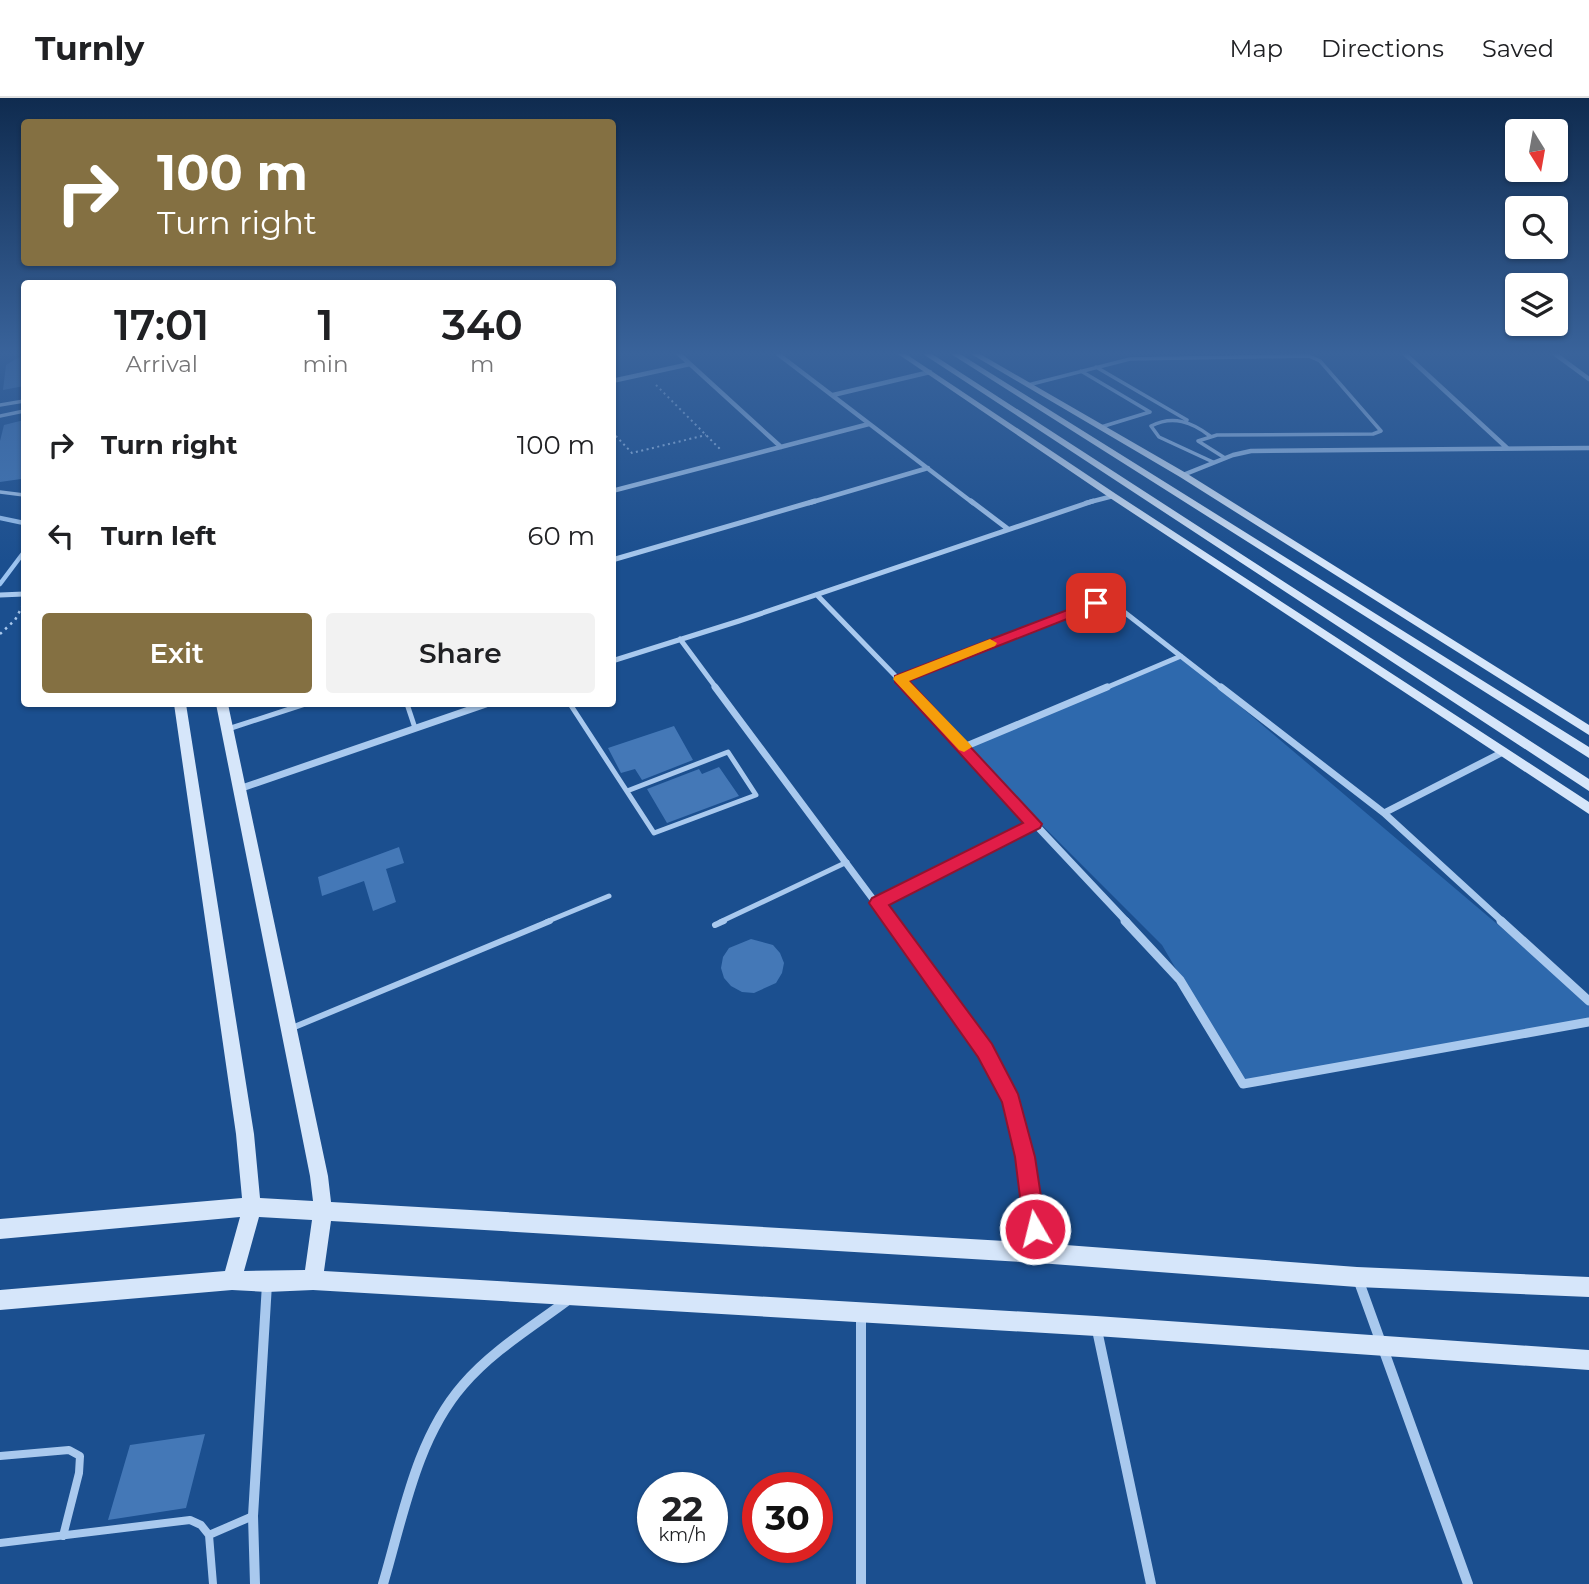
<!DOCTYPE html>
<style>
body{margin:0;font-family:Montserrat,sans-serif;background:#f2f2f2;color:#202124;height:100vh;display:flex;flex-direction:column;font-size:26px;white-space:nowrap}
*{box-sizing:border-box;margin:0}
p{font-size:23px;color:#757577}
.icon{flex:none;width:38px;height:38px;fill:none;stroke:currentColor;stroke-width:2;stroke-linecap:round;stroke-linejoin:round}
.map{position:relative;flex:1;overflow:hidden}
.sheet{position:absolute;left:21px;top:182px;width:595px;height:427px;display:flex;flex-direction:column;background:#fff;border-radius:7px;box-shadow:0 2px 5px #0004}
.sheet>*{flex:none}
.banner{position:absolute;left:21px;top:21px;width:595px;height:147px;border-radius:7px;box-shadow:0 2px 5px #0004;background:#847042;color:#fff;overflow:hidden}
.needle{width:46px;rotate:169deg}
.buttons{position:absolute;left:1505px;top:21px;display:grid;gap:14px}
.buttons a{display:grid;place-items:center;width:63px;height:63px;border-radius:7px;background:#fff;box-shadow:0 2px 5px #0004;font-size:35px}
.speed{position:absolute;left:637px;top:1374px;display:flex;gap:14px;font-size:35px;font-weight:700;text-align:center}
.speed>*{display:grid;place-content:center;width:91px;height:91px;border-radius:50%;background:#fff;box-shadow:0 2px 5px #0004;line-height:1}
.speed small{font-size:18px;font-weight:400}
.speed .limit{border:10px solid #d22;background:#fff;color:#111}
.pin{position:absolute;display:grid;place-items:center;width:60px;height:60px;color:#fff;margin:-30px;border-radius:14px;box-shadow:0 4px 10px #0006}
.me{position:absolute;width:77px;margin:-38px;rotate:352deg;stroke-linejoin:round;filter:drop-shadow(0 0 5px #0008)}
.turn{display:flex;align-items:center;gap:24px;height:147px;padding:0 21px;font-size:32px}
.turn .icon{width:91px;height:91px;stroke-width:2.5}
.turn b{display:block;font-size:49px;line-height:60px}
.eta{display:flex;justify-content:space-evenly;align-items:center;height:119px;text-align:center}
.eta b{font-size:42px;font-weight:600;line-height:49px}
.button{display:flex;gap:14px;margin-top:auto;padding:14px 21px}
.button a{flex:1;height:80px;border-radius:7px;background:#847042;color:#fff;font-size:28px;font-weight:600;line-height:80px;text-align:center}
.button a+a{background:#f2f2f2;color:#202124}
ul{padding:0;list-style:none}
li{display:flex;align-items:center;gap:21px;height:91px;padding:0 21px}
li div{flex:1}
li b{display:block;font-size:26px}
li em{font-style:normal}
header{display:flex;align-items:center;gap:42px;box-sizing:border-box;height:98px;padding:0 35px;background:#fff;border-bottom:2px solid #e0e0e0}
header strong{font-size:33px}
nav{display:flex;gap:38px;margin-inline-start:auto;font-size:24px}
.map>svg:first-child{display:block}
.green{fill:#2e69ad}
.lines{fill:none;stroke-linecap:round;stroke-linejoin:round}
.stream{stroke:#9cc4f0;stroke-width:4.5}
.building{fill:#4478b7}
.path-far1{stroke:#a9c9ee;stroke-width:2;stroke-dasharray:2 3.5;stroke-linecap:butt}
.path{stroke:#a9c9ee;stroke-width:2.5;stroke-dasharray:2.5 4.5;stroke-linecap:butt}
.lane-far3{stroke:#a9c9ee;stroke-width:3.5}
.lane-far2{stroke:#a9c9ee;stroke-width:5}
.lane-far1{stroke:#a9c9ee;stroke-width:6}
.lane{stroke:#a9c9ee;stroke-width:8}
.street-far4{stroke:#a9c9ee;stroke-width:4.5}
.street-far3{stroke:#a9c9ee;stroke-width:5}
.street-far2{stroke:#a9c9ee;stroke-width:7}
.street-far1{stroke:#a9c9ee;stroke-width:9}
.street{stroke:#a9c9ee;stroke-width:10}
.secondary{fill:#d6e6fa;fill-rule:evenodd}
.route{fill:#e11d48;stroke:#92132f;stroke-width:2}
.slow{fill:#f59e0b}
</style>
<header>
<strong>Turnly</strong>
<nav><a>Map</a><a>Directions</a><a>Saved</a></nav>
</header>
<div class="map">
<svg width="1589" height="1486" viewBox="0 0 1589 1486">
<rect width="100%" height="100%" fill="#1b4f8f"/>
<path class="green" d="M1181 558 1589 904V924L1243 986 1162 847 964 649Z"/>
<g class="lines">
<path class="stream" d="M0 420 24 425
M0 486 24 454"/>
</g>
<path class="building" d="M24 256V288L3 292 6 267Z
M24 322 21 381 0 384V343L4 327Z
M674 628 693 662 642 682 635 671 621 675 608 650Z
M719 669 739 698 667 725 647 691 699 671 702 676Z
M399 749 404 765 386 771 396 804 373 813 364 783 322 798 318 779Z
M751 841 773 847 780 855 784 865 782 875 776 885 754 895 742 894 731 888 724 880 721 870 723 859 729 850Z
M205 1336 186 1410 108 1422 130 1347Z"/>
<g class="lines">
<path class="path-far1" d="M656 287 722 353
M612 334 632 355 706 337"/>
<path class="path" d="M0 536 15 522 22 509"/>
<path class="lane-far3" d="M1096 269 1187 322
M1081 273 1150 314 1101 329
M1028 287 1130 261 1309 258 1320 263 1381 333 1373 336 1217 337 1198 343 1225 360
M0 307 24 303
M0 318 24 313
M1210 338C1192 324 1173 317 1151 328L1159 339 1213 364
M0 394 24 397"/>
<path class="lane-far2" d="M407 606 415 630
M570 606 654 735 756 697 728 654 627 693
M228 631 305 606
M546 824 609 798
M720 824 847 764"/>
<path class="lane-far1" d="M715 827 724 823
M292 930 550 823"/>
<path class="lane" d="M0 1358 69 1352 80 1358 79 1375 63 1438
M209 1437 213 1486
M0 1445 190 1422 201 1427 209 1437 253 1418"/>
<path class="street-far4" d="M679 256 781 349
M778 256 973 405
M1405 256 1507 350
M1555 256 1589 281
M612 283 690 266
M833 297 930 274
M1183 377 1233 357 1251 353 1589 350
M612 393 869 326
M809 405 928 370
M1086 405 1113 398"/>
<path class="street-far3" d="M971 403 1008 431
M612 462 815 403
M0 497 24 496
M817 497 908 591
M680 541 717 591
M612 563 739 523 1093 403
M900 581 1091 506 1119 510 1223 591
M1103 591 1181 558"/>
<path class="street-far2" d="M715 589 890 824
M906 589 1127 824
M1221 589 1384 715 1503 824
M964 649 1107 589
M239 691 486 606
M1384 715 1503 654
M878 805 1034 726"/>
<path class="street-far1" d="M888 823 985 953 1011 1002 1025 1059 1034 1118
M1125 823 1180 882 1243 986 1589 924
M1501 823 1589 903"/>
<path class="street" d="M1033 1116 1039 1154
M1358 1181 1468 1486
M861 1217V1486
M1097 1232 1151 1486
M255 1486 253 1418 267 1186
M383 1486C403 1419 416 1341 463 1287 492 1253 532 1229 568 1202"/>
<path class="secondary" d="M898 256H906L1116 396 1589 704V716L1110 400Z
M923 256H932L1589 681V693Z
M951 256H960L1589 649V660Z
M971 256H980L1186 375 1589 627V637L1180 379Z
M174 606H186L254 1036 260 1100 313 1103 310 1078 216 606H228L328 1078 331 1104 1039 1145 1357 1169 1589 1179V1199L1357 1189 1039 1165 331 1123 324 1173 1096 1218 1589 1252V1272L1096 1238 313 1192 267 1194 232 1192 0 1212V1192L225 1173 240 1119 0 1141V1121L242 1100 236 1036ZM259 1119 312 1122 305 1172 244 1173Z"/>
</g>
<linearGradient id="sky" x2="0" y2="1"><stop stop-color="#0f2b4f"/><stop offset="0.55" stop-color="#39639b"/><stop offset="1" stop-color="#39639b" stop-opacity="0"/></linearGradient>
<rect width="1589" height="464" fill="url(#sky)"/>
<path class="route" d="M1096 501 1100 503V508L909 583 1042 726 1040 730 889 807 992 946 1018 996 1035 1059 1046 1131 1043 1139 1035 1142 1028 1139 1024 1131 1015 1059 1002 1004 978 959 869 805 872 800 1023 725 895 584V578Z"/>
<path class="slow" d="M990 541 997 545 995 548 909 583 969 645 972 649 964 654 959 652 893 581 895 578Z"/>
</svg>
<div class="buttons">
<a><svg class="needle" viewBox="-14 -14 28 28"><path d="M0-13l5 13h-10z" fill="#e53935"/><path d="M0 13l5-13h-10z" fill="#757577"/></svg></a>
<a><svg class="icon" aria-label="search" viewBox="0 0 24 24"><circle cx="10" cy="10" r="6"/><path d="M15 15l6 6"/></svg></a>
<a><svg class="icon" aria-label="layers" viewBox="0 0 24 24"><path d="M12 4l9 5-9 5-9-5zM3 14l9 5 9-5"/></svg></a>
</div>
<div class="speed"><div>22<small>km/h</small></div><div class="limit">30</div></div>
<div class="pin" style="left:1096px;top:505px;background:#d93025"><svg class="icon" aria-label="arrive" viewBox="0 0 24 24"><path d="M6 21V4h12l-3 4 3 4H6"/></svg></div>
<svg class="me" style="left:1035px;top:1131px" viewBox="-20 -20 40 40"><circle r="17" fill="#e11d48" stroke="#fff" stroke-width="3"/><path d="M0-11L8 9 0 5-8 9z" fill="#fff"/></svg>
<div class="banner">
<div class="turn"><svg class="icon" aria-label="right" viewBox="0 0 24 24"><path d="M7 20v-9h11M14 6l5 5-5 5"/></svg><div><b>100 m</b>Turn right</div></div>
</div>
<section class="sheet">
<div class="eta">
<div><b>17:01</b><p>Arrival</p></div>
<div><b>1</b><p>min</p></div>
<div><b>340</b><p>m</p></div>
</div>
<ul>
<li><svg class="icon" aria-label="right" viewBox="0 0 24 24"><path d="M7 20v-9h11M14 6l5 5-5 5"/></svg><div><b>Turn right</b></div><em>100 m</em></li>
<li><svg class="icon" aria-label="left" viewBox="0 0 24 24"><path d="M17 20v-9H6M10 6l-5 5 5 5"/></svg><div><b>Turn left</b></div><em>60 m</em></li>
</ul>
<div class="button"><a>Exit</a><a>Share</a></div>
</section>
</div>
